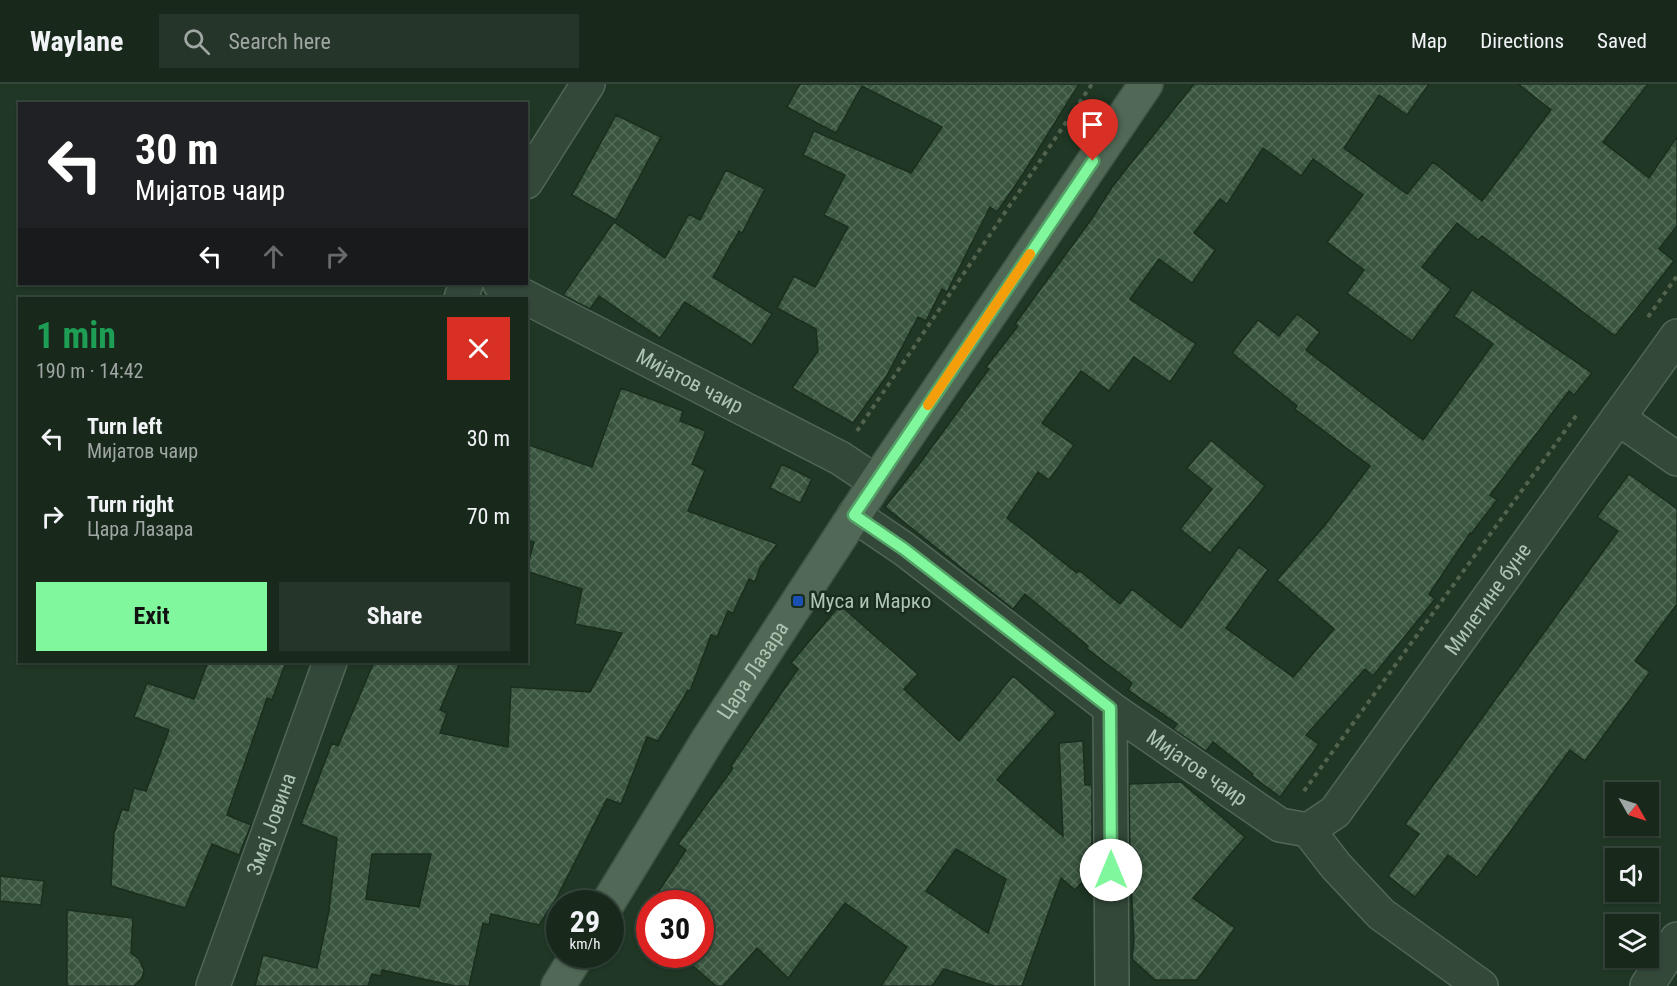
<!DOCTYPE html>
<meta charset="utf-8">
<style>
body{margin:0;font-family:"Roboto Condensed",sans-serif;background:#253529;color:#f1f3f6;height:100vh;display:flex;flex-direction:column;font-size:22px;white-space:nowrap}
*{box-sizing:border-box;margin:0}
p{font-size:20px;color:#9fa6a3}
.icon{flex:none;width:33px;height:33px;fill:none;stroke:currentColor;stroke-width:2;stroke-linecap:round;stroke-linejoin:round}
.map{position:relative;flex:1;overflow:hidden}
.panel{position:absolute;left:18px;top:213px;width:510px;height:366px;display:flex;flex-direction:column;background:#18291c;border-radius:0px;box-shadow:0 2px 4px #0004,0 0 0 2px #36453b}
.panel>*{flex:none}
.top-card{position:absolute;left:18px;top:18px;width:510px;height:183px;border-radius:0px;box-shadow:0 2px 4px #0004,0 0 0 2px #36453b;background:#202124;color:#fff;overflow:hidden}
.needle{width:39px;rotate:129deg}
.buttons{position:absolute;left:1605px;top:698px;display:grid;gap:12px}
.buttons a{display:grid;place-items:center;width:54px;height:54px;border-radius:0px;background:#18291c;box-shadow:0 2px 4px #0004,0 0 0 2px #36453b;font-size:30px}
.speed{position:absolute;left:546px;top:806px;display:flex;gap:12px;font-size:30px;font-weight:700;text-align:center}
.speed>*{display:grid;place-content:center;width:78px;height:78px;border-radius:50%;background:#18291c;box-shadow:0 2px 4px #0004,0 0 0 2px #36453b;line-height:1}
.speed small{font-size:15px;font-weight:400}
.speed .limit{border:9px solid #d22;background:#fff;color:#111}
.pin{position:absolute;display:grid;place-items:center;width:51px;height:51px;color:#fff;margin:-62px -26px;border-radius:50% 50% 50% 0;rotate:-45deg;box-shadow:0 0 6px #0007}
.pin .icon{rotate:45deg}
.me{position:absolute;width:66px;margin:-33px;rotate:0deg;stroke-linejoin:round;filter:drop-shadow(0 0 4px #0008)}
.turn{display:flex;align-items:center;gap:21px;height:126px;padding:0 18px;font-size:27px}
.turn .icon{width:78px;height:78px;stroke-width:2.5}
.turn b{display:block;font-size:42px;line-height:51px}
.lanes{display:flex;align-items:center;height:57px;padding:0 18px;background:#0003;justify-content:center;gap:30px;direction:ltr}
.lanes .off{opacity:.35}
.round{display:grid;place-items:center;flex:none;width:63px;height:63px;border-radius:0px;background:#253529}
.head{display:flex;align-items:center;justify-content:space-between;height:102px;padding:0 18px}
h1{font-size:36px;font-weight:700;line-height:45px;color:#1e9e55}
.button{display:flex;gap:12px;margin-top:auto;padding:12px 18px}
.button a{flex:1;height:69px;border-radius:0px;background:#80f79d;color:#111;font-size:24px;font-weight:700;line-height:69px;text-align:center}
.button a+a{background:#253529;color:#f1f3f6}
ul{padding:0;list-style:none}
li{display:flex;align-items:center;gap:18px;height:78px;padding:0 18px}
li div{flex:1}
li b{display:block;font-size:22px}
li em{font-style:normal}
header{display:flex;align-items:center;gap:36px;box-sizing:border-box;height:84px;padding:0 30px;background:#18291c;border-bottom:2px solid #36453b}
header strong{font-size:28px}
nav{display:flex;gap:33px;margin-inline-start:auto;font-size:21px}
.search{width:420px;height:54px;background:#253529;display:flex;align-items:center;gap:15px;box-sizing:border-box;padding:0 21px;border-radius:0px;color:#9fa6a3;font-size:22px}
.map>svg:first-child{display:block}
.building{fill:url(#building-cross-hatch);stroke:#1b2e1f;stroke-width:1.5;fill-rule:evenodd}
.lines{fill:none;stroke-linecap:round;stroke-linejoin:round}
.minor-casing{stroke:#516656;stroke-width:36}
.major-casing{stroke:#405444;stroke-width:36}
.path{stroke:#52644d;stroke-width:4;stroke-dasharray:4.5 4.5;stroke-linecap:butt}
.minor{stroke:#334838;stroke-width:33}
.major{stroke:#516856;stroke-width:33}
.route-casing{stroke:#53a166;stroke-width:15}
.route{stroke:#80f79d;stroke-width:10}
.slow{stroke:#f59e0b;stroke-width:10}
.transit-dot{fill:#1a4fb4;stroke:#192c1d;stroke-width:2}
.labels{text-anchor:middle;stroke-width:5;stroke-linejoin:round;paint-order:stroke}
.street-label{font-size:21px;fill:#aec5b3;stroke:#192c1d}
.poi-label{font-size:21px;fill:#aec5b3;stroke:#192c1d;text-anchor:start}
</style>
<header>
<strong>Waylane</strong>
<div class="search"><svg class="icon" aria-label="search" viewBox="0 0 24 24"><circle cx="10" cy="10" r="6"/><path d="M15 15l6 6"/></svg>Search here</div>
<nav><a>Map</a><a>Directions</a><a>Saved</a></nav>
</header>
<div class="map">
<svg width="1677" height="902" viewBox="0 0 1677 902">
<defs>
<pattern id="building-cross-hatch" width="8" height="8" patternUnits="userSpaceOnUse" patternTransform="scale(1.5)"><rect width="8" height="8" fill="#39553f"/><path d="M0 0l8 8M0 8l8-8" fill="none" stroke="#536c58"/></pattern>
</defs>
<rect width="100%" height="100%" fill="#203725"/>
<path class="building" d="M800 0H1079L1023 90 997 128 990 123 947 208 942 205 926 237 918 233 886 293 853 339 792 304 818 267 816 245 777 224 794 192 815 203 848 143 824 131 845 91 803 71 814 47 911 89 942 43 862 2 836 49 787 23Z
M1194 0H1429L1407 31 1379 11 1344 64 1407 110 1433 78 1482 117 1551 26 1518 0H1648L1603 58 1649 94 1677 53V142L1659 165 1674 177 1615 252 1482 152 1478 156 1457 139 1422 183 1451 205 1412 257 1347 209 1364 186 1327 158 1363 111 1313 75 1301 92 1263 64 1227 120 1220 115 1194 149 1215 166 1192 199 1159 175 1130 215 1196 260 1170 298 1134 273 1109 307 1081 287 1042 339 1074 361 1049 396 1038 388 1007 434 1077 489 1079 486 1120 520 1132 505 1181 544 1239 463 1268 486 1226 544 1293 593 1334 545 1277 496 1325 441 1370 382 1295 325 1297 322 1232 269 1258 236 1279 252 1297 230 1320 248 1306 266 1423 356 1493 260 1454 232 1472 206 1592 289 1574 311 1569 307 1490 411 1497 416 1471 450 1470 449 1429 510 1435 515 1410 546 1373 592 1365 585 1306 651 1319 660 1280 713 1252 692 1253 690 1213 658 1206 667 1173 645 1177 640 1128 606 1132 599 1086 564 1088 562 1025 510 1013 525 885 423 920 379 989 285 986 283 1018 242 1015 240 1093 133 1112 103Z
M616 31 661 53 616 136 572 111Z
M726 86 765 105 742 149 739 147 713 193 772 230 752 261 685 218 660 254 599 212 590 225 563 211 614 138 665 174 689 130 700 136Z
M621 304 683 327 680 337 706 347 692 380 705 386 688 427 777 460 760 483 755 498 749 495 733 529 728 527 717 553 711 551 690 607 688 606 658 657 647 653 621 720 607 715 556 815 539 841 491 830 489 841 483 839 469 902H455L382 886 381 892 372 890 368 902H255L263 871 317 884 329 827 337 754 301 740 332 659 338 662 374 578H460L440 626 447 629 440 649 508 663 511 603 590 608 622 549 575 540 582 505 526 487 534 458 526 456V360L592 383ZM372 770H431L419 823 366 815Z
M1211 356 1265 402 1210 469 1180 445 1212 405 1187 384Z
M782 380 812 395 800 419 770 404Z
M1629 390 1677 425V520L1635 577 1650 588 1585 677 1570 666 1477 793 1448 771 1415 813 1388 792 1419 750 1405 740 1618 447 1597 433Z
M840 521 918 590 904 605 959 657 1013 592 1056 629 997 696 1063 752 1059 659 1083 657 1085 701H1092V788L1075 806 1061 794 1022 902H994L944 885 932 902H881L907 863 845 819 788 894 757 864 723 902H716L679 870H700V819H651L686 766 678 760 733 684 731 682 798 585 791 579ZM956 765 1006 795 988 849 926 807Z
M208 578H286L272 616 267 614 227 731 251 741 239 771 212 760 185 824 111 802 114 749 122 725 128 727 134 704 146 707 169 646 134 633 147 599 194 615Z
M1181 698 1245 753 1193 814 1235 844 1197 896H1155L1132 875 1134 857 1130 777 1129 700Z
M0 792 44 797 41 821 0 817Z
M67 826 133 834 131 869 139 875 144 886 142 894 134 902H67Z"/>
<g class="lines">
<g class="minor-casing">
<g id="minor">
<path d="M526 98 588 0"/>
<path id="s1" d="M500 200 840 374 876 398"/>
<path d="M461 214 466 200"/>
<path d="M1618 334 1677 375"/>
<path id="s2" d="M854 431 904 465 1110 624 1280 741 1308 746 1335 728 1677 252"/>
<path d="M1110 624 1112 902"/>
<path d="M1308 746 1336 782 1381 830 1481 902"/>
<path id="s3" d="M213 902 330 578"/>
<path d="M1647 902 1677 855"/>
</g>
</g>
<g class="major-casing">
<g id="major">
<path id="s4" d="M608 819 709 654 876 398 1146 0"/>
<path d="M558 902 578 870"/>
</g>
</g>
<path class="path" d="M1648 233 1677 192
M857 347 1092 0
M1304 707 1578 329"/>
<use href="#minor" class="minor"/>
<use href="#major" class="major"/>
</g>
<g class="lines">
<g class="route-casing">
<path id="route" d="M1093 77 854 431 904 465 1110 624 1111 786"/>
</g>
<use href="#route" class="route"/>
<path class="slow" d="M928 321 1030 170"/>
</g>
<rect class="transit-dot" x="792" y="511" width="12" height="12" rx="3"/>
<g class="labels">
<g class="street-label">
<text dy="7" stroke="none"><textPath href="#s1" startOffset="213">Мијатов чаир</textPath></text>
<text dy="7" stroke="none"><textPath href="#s2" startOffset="850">Милетине буне</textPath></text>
<text dy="7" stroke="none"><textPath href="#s4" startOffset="274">Цара Лазара</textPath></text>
<text dy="7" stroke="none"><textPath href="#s2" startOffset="426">Мијатов чаир</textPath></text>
<text dy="7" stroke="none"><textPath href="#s3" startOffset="172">Змај Јовина</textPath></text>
</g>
<g class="poi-label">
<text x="810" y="524">Муса и Марко</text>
</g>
</g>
</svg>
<div class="buttons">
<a><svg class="needle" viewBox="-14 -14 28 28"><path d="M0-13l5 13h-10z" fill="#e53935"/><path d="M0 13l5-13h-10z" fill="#9fa6a3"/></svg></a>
<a><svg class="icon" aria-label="sound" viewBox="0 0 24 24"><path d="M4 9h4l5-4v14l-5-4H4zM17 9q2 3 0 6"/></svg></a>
<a><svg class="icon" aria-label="layers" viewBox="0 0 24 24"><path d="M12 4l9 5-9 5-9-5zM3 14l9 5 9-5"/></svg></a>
</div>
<div class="speed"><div>29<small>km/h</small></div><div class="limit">30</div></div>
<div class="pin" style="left:1093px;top:77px;background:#d93025"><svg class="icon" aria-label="arrive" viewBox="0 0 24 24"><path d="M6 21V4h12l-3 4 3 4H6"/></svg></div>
<svg class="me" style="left:1111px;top:786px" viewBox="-20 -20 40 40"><circle r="19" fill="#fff"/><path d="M0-13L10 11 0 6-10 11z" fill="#80f79d"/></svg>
<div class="top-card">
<div class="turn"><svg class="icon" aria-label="left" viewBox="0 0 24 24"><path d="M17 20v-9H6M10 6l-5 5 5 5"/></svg><div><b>30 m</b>Мијатов чаир</div></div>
<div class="lanes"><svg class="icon" aria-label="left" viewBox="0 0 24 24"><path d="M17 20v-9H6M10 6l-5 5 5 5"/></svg><svg class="icon off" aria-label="ahead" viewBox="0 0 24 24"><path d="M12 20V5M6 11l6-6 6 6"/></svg><svg class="icon off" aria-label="right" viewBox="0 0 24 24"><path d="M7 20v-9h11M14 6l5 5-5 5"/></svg></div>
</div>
<section class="panel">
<div class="head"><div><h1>1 min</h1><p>190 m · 14:42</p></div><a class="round" style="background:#d93025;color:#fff"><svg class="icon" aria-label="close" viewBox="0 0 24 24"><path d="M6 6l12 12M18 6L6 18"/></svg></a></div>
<ul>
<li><svg class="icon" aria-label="left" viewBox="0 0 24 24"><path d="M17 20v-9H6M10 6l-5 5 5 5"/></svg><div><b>Turn left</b><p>Мијатов чаир</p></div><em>30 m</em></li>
<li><svg class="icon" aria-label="right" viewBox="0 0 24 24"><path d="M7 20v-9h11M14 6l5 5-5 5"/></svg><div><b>Turn right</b><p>Цара Лазара</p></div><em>70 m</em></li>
</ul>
<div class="button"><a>Exit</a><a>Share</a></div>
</section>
</div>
